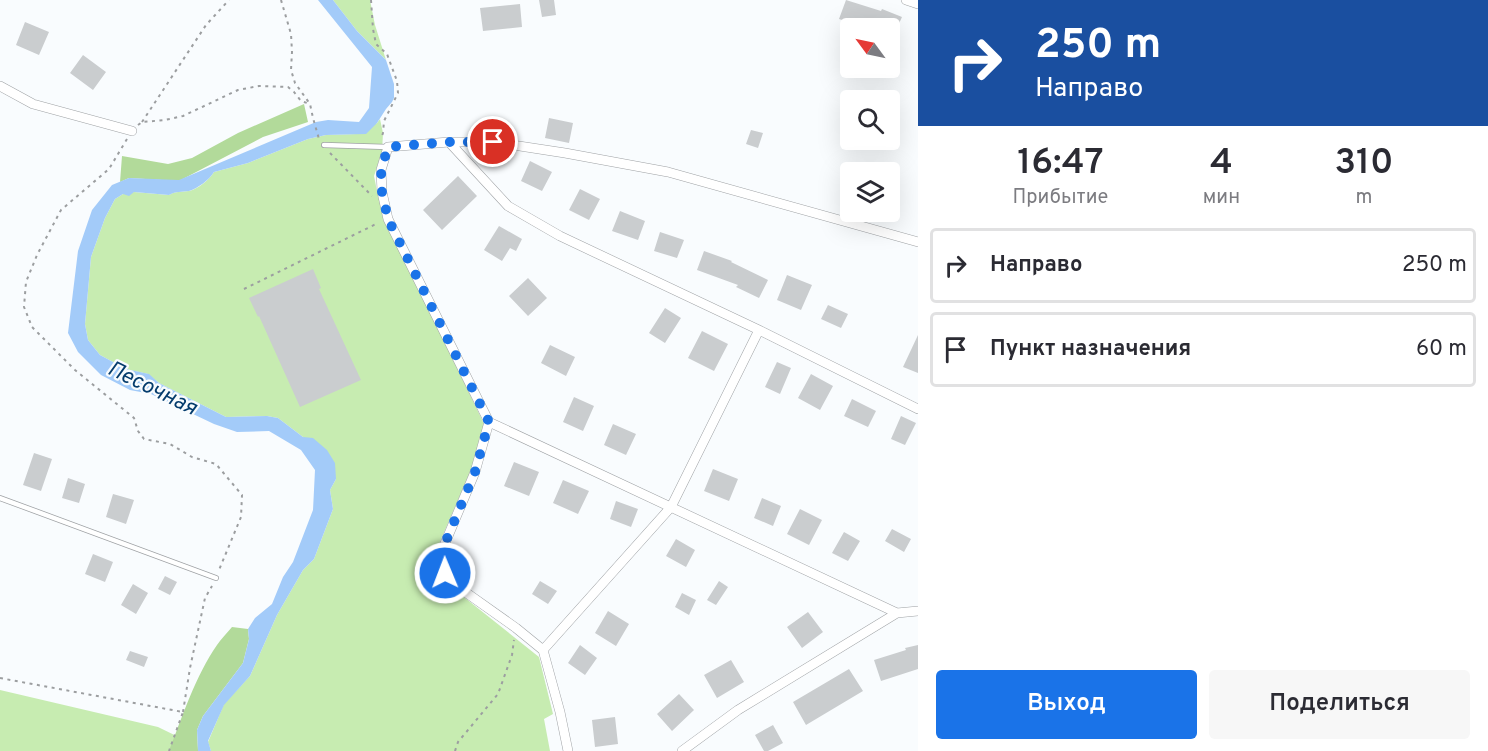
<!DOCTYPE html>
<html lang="ru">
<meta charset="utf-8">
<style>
body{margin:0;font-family:Overpass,sans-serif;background:#f7f7f7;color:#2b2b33;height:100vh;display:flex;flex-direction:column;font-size:22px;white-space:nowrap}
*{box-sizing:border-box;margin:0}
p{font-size:20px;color:#7c7c81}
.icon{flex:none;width:33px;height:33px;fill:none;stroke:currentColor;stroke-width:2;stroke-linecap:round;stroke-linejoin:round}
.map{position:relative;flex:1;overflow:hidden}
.drawer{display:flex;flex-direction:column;background:#fff;width:570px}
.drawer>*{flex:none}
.guide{background:#1a4fa0;color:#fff;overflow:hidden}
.needle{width:39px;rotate:303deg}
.controls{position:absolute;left:840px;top:18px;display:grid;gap:12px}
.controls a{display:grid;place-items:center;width:60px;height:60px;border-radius:6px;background:#fff;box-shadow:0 6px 24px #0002;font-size:30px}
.pin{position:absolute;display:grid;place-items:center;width:51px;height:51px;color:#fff;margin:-26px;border:3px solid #fff;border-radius:50%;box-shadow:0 2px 6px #0007}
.me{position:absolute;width:66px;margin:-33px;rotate:359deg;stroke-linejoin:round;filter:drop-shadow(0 0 4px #0008)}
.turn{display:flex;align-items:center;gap:21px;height:126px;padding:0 18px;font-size:27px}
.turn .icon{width:78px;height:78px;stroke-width:2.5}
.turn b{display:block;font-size:42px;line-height:51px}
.eta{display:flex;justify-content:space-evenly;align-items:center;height:102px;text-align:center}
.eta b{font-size:36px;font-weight:600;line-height:42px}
.primary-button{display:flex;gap:12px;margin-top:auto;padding:12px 18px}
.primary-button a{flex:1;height:69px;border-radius:6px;background:#1a73e8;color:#fff;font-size:24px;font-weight:600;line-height:69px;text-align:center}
.primary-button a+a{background:#f7f7f7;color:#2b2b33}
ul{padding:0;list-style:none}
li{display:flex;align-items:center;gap:18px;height:75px;margin:0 12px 9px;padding:0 6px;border:3px solid #e1e1e2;border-radius:6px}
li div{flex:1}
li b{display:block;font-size:22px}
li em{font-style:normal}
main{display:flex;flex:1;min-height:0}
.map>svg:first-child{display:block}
.green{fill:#c7ecb1}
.forest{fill:#b2da9a}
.water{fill:#a3cbf9}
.building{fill:#cacdcf}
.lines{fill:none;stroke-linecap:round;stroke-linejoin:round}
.service-casing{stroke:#9fa2a5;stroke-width:6}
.minor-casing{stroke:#9fa2a5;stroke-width:10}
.path{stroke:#9c9ea0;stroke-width:2;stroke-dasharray:3 4.5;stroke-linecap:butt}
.service{stroke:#fff;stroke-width:4.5}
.minor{stroke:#fff;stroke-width:9}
.route{stroke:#1a73e8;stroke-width:10;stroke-dasharray:0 18}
.labels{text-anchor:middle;stroke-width:4.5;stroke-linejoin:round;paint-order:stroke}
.water-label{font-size:22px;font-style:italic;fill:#053c6d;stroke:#f9fcfe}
</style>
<main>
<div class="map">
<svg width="918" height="751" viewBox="0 0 918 751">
<rect width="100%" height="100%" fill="#f9fcfe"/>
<path class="green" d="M333 0H370L375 25 386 60 357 31Z
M380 119 383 133 382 152 374 176 378 196 388 224 485 426 486 435 439 544C434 566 436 569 450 586L539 657 553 714 544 719 550 751H211L208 742 224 704 250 676 277 615 303 570 314 559 333 509 330 490 336 479 303 437 278 418 267 416 226 417 159 383 148 374 126 369 100 355 88 340 85 324 91 257 105 218 115 199 123 194 134 192 169 195C175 191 182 192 189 191 198 189 209 180 214 172L248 163 308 139 326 135 357 134 377 123Z
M0 690 158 727 197 746 198 751H0Z"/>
<path class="forest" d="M304 104 308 122 263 137 179 181 129 178 120 182 122 156 168 164 192 158 238 133Z
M232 627 248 629 249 639 243 663 203 716 197 730 198 751H169C182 717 196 675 217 645 221 639 227 633 232 627Z"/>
<path class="water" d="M318 0H333L357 31 386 60 394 84V98L392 102 386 109 377 123 366 134 326 135 308 139 248 163 214 172C209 180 198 188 189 191 182 192 176 191 169 195L134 192 129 196 123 194 115 199 105 218 91 257 85 324 88 340 100 355 126 369 149 374 159 383 226 417 267 416 278 418 303 437 313 438 327 450 335 463 336 479 330 490 333 509 314 559 303 570 277 615 250 676 224 705 208 741 211 751H198L197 730 203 716 243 663 249 639 248 629 255 618 272 604 283 577 293 562 313 510 315 470 301 450 269 431 237 432 214 424 151 394 130 390 101 375 78 352 68 333 78 251 92 210 112 185 129 178 179 180 316 122 328 120 359 122 369 108 372 67Z"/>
<path class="building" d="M539 0H554L556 15 542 17Z
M846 0 881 11 882 9 902 17 897 28H867L839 19Z
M520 4 522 27 483 31 480 8Z
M25 22 49 32 39 55 16 45Z
M83 55 106 72 93 90 70 73Z
M549 118 573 123 569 143 545 138Z
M751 130 763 133 758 148 746 144Z
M530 161 552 172 542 191 521 181Z
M458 176 477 196 442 230 423 210Z
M580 189 600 199 589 220 569 210Z
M620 211 645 221 638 240 612 231Z
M499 226 522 239 516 251 510 248 502 261 484 250Z
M660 232 684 240 677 258 654 251Z
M704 251 732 261 731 262 768 280 759 298 736 287 738 285 697 270Z
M313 269 321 288 319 289 361 380 300 407 259 316 258 317 249 298Z
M787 275 812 285 801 310 777 300Z
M528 278 547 298 528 316 509 296Z
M828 305 848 314 841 328 821 319Z
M665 308 681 318 665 343 649 333Z
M702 331 728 344 714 371 688 358Z
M918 335V373L903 367Z
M550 345 575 357 566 376 541 363Z
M777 362 791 368 780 394 765 387Z
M811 374 833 386 820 410 798 398Z
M574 397 594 406 583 431 563 422Z
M852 399 876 411 868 427 844 416Z
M901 416 916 423 905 445 891 439Z
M613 424 636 434 626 455 604 445Z
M34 453 52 459 41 491 23 485Z
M514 462 539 472 529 496 504 486Z
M713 469 738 479 729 501 704 491Z
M68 478 85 484 79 503 62 498Z
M563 480 589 491 578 514 553 503Z
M113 494 134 500 126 524 106 517Z
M762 498 781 506 773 526 754 518Z
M616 501 638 509 631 527 610 519Z
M800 509 822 520 809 545 787 534Z
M892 529 911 539 904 552 885 541Z
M844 532 860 541 848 561 832 553Z
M676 539 695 550 686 567 666 556Z
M93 554 113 562 105 582 85 574Z
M165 576 177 582 170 595 158 589Z
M540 581 557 591 548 604 532 594Z
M719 581 728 587 716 605 707 600Z
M133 584 148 593 136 614 121 605Z
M682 593 696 600 689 615 675 607Z
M608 611 629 624 616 646 595 633Z
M808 612 823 632 802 648 787 627Z
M580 645 597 658 585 675 568 663Z
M918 645V669L881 681 874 660 906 650 905 648Z
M130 651 148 657 144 667 126 660Z
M731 660 744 682 717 698 704 675Z
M849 669 863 691 806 725 793 702Z
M679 694 694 710 672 731 657 714Z
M615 717 618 744 595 747 592 720Z
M773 725 783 743 768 751H764L755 735Z"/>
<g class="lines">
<g class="service-casing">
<path id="service" d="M324 145 388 147
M0 498 216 578"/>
</g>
<g class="minor-casing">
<path id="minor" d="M906 0 918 4
M0 86 33 104 132 131
M449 142 508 206 560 236 759 330 918 409
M489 422 897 613
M543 650 671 507 759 330
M568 751 560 712 543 650 516 628 454 584 445 573 443 548 475 472 489 422 388 219 382 192 381 170 388 147 449 142H493L565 153 668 172 918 242
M682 751 738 710 897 613 918 611"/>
</g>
<path class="path" d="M281 0 291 34 292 52 291 70 295 83 310 104 313 118 319 139
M371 0 373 29 376 44 387 54 397 81 398 93 384 121 383 133 381 139
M142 122 206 25 229 0
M138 125 142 122 165 120 183 116 238 90 259 86 288 87 294 92 301 101 310 104
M127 139 109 169 61 210 37 255 26 282 24 307 32 327 75 370 134 418 138 431 144 439 170 444 192 457 216 464 242 495 241 517 219 570
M330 153 372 196
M244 289 378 223
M0 678 183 712 169 751
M183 712 190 668 205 598 212 586
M455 751 458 742 498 694 512 655 514 640"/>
<use href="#service" class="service"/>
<use href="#minor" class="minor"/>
</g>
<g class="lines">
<path class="route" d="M445 573 443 548 475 472 489 422 388 219 382 192 381 170 388 147 449 142H493"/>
</g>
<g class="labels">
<g class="water-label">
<text transform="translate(153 387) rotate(26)" y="8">Песочная</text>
</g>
</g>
</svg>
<div class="controls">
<a><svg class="needle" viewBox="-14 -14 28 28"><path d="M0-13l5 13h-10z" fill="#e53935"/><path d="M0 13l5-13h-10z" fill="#7c7c81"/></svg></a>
<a><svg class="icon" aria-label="search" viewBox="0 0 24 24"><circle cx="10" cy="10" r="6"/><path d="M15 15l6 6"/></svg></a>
<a><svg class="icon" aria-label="layers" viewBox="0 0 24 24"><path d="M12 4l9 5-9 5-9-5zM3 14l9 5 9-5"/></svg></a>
</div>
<div class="pin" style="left:493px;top:142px;background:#d93025"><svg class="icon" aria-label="arrive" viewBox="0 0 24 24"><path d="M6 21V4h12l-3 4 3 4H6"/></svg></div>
<svg class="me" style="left:445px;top:573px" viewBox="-20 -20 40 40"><circle r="17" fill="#1a73e8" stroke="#fff" stroke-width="3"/><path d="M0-11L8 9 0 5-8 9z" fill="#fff"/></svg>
</div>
<section class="drawer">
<div class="guide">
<div class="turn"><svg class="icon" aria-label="right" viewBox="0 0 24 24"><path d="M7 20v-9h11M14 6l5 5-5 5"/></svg><div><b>250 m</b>Направо</div></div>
</div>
<div class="eta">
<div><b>16:47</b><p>Прибытие</p></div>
<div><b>4</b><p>мин</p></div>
<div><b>310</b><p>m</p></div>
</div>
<ul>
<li><svg class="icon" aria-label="right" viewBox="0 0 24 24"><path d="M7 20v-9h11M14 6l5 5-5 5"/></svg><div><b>Направо</b></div><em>250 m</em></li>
<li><svg class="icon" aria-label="arrive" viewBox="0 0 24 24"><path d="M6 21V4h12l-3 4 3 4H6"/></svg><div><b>Пункт назначения</b></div><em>60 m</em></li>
</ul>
<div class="primary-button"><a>Выход</a><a>Поделиться</a></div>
</section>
</main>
